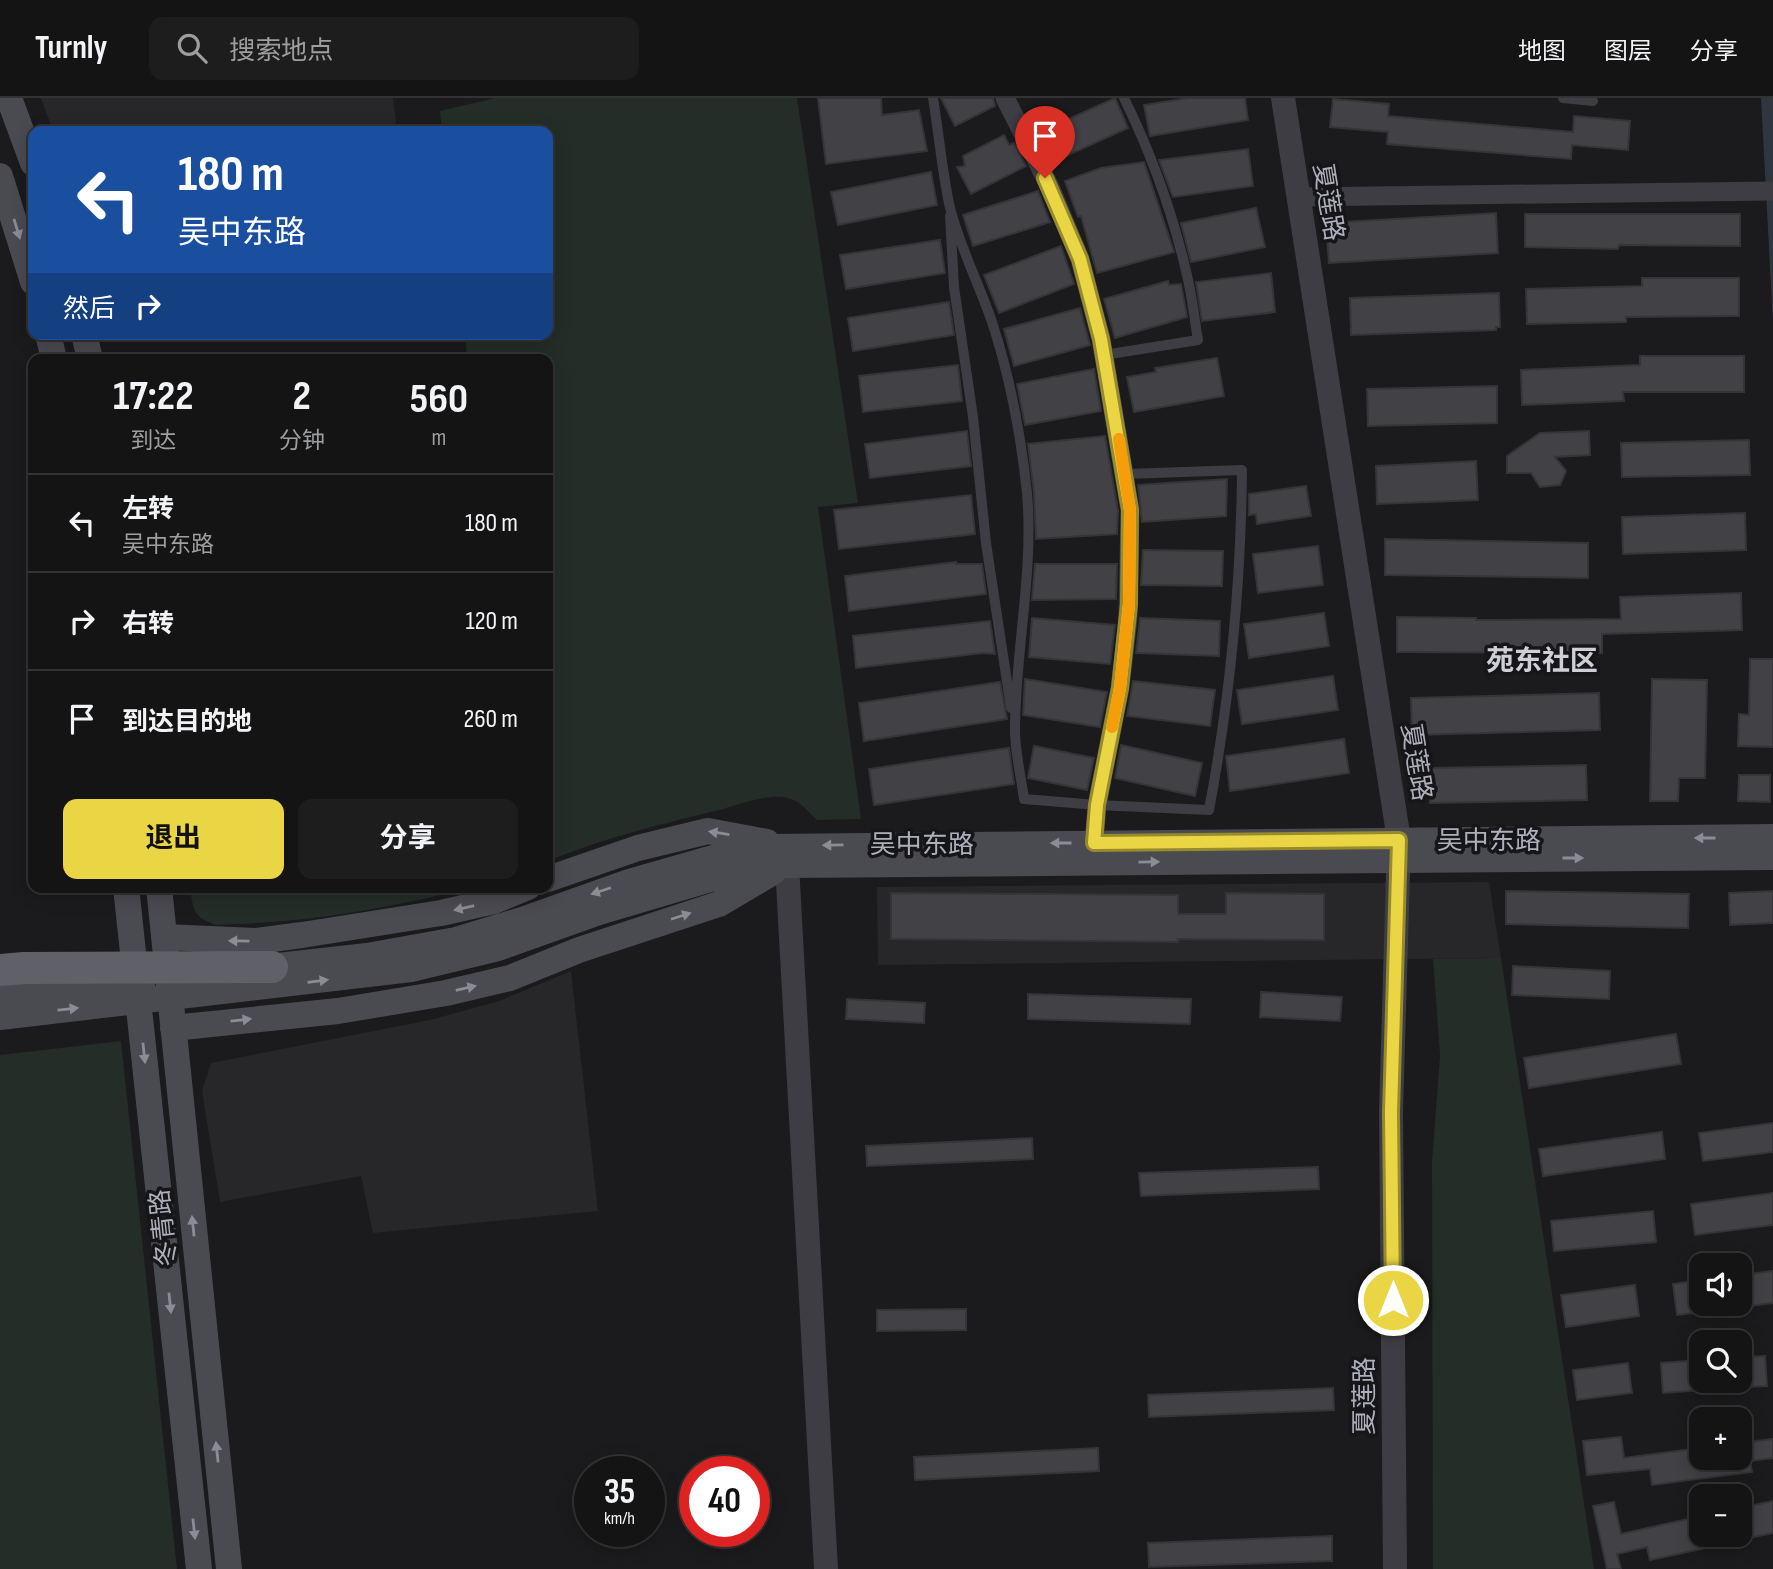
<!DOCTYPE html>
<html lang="zh">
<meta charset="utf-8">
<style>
body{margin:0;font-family:"Sofia Sans Condensed","Noto Sans SC",sans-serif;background:#1d1d1e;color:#f1f3f6;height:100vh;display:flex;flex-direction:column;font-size:26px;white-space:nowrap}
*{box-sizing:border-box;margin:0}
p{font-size:23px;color:#9d9ea0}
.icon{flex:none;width:38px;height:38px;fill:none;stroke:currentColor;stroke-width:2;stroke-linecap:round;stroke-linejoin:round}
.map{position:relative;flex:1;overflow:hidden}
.side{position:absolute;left:28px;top:256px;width:525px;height:539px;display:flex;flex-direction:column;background:#141415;border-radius:14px;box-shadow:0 4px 18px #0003,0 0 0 2px #333334}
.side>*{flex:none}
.guide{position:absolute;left:28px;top:28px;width:525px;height:214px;border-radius:14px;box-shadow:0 4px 18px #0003,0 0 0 2px #333334;background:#1a4fa0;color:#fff;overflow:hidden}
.tools{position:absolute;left:1689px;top:1155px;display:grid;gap:14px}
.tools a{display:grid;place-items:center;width:63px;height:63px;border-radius:14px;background:#141415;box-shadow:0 4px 18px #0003,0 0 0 2px #333334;font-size:35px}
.speed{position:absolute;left:574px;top:1358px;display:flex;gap:14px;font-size:35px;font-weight:700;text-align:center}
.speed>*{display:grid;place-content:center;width:91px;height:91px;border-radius:50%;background:#141415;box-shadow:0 4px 18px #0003,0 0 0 2px #333334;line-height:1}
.speed small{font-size:18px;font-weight:400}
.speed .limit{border:10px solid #d22;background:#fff;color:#111}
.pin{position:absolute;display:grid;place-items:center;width:60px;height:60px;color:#fff;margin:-72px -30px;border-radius:50% 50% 50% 0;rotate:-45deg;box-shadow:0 0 7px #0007}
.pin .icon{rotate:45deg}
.me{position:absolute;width:77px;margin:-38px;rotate:0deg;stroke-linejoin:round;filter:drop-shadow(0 0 5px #0008)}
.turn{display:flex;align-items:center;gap:24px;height:147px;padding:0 35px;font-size:32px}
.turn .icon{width:91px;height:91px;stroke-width:2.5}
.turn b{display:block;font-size:49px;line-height:60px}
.then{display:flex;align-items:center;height:66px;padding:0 35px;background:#0003;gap:14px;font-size:26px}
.eta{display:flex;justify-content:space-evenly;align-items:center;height:119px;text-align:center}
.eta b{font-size:42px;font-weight:700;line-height:49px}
.primary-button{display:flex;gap:14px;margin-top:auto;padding:14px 35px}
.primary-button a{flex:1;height:80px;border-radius:14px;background:#ead644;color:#111;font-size:28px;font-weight:700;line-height:80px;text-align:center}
.primary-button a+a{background:#1d1d1e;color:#f1f3f6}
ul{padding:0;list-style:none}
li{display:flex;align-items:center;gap:21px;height:98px;padding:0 35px;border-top:2px solid #333334}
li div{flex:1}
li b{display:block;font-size:26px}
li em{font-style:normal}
header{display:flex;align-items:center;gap:42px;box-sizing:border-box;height:98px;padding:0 35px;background:#141415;border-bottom:2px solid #333334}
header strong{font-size:33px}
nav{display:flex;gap:38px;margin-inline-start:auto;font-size:24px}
.search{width:490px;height:63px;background:#1d1d1e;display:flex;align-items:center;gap:18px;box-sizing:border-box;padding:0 24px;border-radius:14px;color:#9d9ea0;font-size:26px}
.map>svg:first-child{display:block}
.built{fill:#272629}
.green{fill:#242d27}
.water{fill:#303640}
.building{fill:#424246;stroke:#353438;stroke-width:2}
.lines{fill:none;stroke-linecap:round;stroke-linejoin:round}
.service{stroke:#3e3d43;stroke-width:10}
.minor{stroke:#3e3d43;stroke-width:19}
.tertiary{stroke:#3e3d43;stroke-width:24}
.secondary{stroke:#4a4a51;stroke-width:26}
.trunk{stroke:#606069;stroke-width:32}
.oneway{fill:#8a8c96}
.route-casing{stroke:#988b2c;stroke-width:18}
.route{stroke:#ead644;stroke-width:12}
.slow{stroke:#f59e0b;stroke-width:12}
.labels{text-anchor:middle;stroke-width:7;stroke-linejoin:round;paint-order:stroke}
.street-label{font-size:26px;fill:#adafbb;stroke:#161518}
.neighbourhood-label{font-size:28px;font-weight:bold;fill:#cecfd7;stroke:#161518}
</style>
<header>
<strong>Turnly</strong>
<div class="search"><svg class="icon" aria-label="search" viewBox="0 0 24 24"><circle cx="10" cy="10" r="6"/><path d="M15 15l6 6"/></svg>搜索地点</div>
<nav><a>地图</a><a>图层</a><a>分享</a></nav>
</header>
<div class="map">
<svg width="1773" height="1471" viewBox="0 0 1773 1471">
<rect width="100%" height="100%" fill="#1b1a1c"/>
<path class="built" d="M41 0H393L396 25 362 33H53Z
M1489 784 1501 860 878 867 877 789Z
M571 873 598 1113 373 1135 361 1078 220 1104 202 993 211 965 430 922 499 903Z"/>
<path class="green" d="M495 0H797L858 405 818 409 861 721 817 722C807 713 801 703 788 700 768 695 738 707 719 712 661 726 604 740 548 763V261H467L465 236H548V33H442L440 13Z
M190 789H473C389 811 303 825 216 827 193 819 193 812 190 789Z
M1501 860 1594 1471H1433L1432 1065 1440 957 1433 861Z
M121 943 177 1471H0V957Z"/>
<path class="water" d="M1761 0H1773V225Z"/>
<path class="building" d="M818 0H881L882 17 919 12 927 53 826 66Z
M941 0H993L995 8 955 28Z
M1115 0 1128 30 1055 63 1042 33Z
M1188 0H1245L1248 22 1150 38 1144 7Z
M1333 1 1389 6 1388 18 1573 34 1574 18 1630 23 1628 52 1572 47 1571 61 1387 46 1388 34 1330 29Z
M1004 37 1009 47 1014 45 1026 68 971 96 957 69 965 68 963 58Z
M1248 51 1253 88 1173 99 1159 62Z
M1144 64 1174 154 1097 175 1081 118 1078 119 1065 83 1101 70Z
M931 74 937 107 838 127 831 94Z
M1038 93 1050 124 973 148 963 117Z
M1256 110 1265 149 1191 164 1181 125Z
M1496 115 1498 155 1329 165 1326 125Z
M1525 116H1740V148L1619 147 1618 151 1525 149Z
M940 142 945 175 846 191 840 157Z
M1061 148 1074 186 999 215 984 177Z
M1271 175 1275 214 1202 223 1196 184Z
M1642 180H1739V218L1626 219V224L1527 226 1526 191 1642 188Z
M1168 183 1169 187 1181 186 1187 219 1115 240 1104 201Z
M1499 195 1500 229H1496V232L1351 237 1350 200Z
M949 204 954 237 853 253 848 220Z
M1080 210 1090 247 1014 268 1004 231Z
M1640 258H1744V294H1623L1624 303 1522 307 1521 272 1640 267Z
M1217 260 1224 298 1134 314 1127 279 1156 274 1155 270Z
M958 267 962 303 863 314 859 278Z
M1094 271 1101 313 1025 327 1017 286Z
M1497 288V325L1368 328 1367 291Z
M967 333 971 368 870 380 865 346Z
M1589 333 1590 357 1555 359 1566 373 1560 387 1540 389 1531 375H1507V358L1540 335Z
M1105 338 1118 413 1117 436 1036 441 1034 395 1028 346Z
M1749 342 1750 377 1622 379 1621 345Z
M1476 363 1478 402 1377 406 1376 368Z
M1227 381 1226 418 1142 424 1138 387Z
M1306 388 1311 418 1257 426 1256 416 1249 417V396Z
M971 397 975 436 839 451 834 412Z
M1745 415 1746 452 1623 456 1622 419Z
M1385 441 1588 445V480L1385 477Z
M1318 448 1323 487 1258 495 1253 456Z
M1143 452 1223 453 1222 488 1141 487Z
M956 464V466H982L986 496 849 513 845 478Z
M1035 466H1117L1116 501 1032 502Z
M1741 495 1742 532 1602 536V555L1397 554V519L1476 520V522L1621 521 1620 499Z
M1324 515 1329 548 1249 560 1244 526Z
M1032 520 1115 527 1110 566 1029 559Z
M1140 520 1220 523 1219 558 1136 555Z
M990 523 995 556 983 555 856 570 853 538Z
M1750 561H1773V649L1738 648 1739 616 1749 617Z
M1333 578 1338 612 1242 626 1237 592Z
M1025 581 1107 594 1100 629 1023 617Z
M1652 581 1707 582 1705 680H1679L1678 703H1650Z
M1133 583 1215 592 1210 628 1127 618Z
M1000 584 1007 621 864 643 859 605Z
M1599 595 1600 632 1412 637 1411 600Z
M1344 641 1349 675 1230 693 1226 658Z
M1121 647 1202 665 1195 698 1115 680Z
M1034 648 1094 660 1087 692 1028 680Z
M1009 650 1014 686 874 707 869 671Z
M1586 667 1587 702 1430 705 1429 670Z
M1739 677H1770V704L1738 703Z
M1506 793 1689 796 1688 830 1506 826Z
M1773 793V825L1730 827 1729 795Z
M891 795 1178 797V816H1226V795L1324 796V842L1178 841V844L891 841Z
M1513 868 1610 873 1609 901 1512 897Z
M1261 894 1342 899 1340 923 1260 919Z
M1028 896 1191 901 1190 926 1028 921Z
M847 901 925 905 924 925 846 921Z
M1676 936 1681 966 1529 990 1524 960Z
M1773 1025V1054L1703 1063 1699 1035Z
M1662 1034 1665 1061 1543 1078 1539 1051Z
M1032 1040 1033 1061 867 1068 866 1048Z
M1318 1069 1319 1091 1141 1098 1139 1075Z
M1773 1095V1127L1695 1137 1691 1106Z
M1653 1113 1656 1144 1554 1153 1551 1123Z
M1773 1173V1205L1740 1209V1177Z
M1701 1182V1214L1677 1217 1673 1186Z
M1635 1187 1639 1218 1566 1229 1561 1197Z
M966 1211V1232L877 1233V1212Z
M1765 1258 1767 1288 1740 1289V1259Z
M1701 1262V1292L1663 1295 1661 1265Z
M1628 1265 1632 1295 1577 1302 1573 1272Z
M1333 1290 1334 1312 1149 1319 1148 1297Z
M1621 1339 1624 1360 1701 1350V1360H1740V1345L1773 1341V1360L1750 1363 1752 1374 1652 1387 1650 1371 1587 1377 1583 1343Z
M1098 1350 1099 1373 915 1382 914 1359Z
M1773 1403V1435L1740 1442V1410Z
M1614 1404 1621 1436 1701 1418V1437H1736L1737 1443 1650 1462 1647 1449 1617 1456 1621 1471H1607L1593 1408Z
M1332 1438V1463L1149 1469 1148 1445Z"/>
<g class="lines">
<path class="service" d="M933 0C939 36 942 74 950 110 960 149 979 186 992 224 1010 279 1021 338 1027 395 1034 475 1015 553 1015 632 1015 655 1021 678 1024 701L1097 707 1209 712C1230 600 1241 486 1242 372L1125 376
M1563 0 1593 3
M950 118 954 189 973 319 986 445 1011 610
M1104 257 1198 242C1194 219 1192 196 1186 173 1172 113 1151 55 1124 0"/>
<path class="minor" d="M1005 0 1050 89 1080 161 1101 241 1130 412 1128 520 1120 590 1097 707 1094 745
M1298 99 1773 93"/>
<path class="tertiary" d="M1283 0 1399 742 1391 1014 1395 1471
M786 749 826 1471"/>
<path class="secondary" d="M9 0 33 65
M0 78 33 184
M48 236 54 261
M84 236 90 261
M548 781 638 750 708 733 767 744
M126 789 199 1471
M159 789 229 1471
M164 839 257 843 302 837 441 815 494 803 528 789
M251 871 367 858 456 842 522 822 629 784 713 760 769 749 1773 739
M0 896 143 882
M0 919 411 871 498 850 599 814 717 779 758 770 787 767 1773 759
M173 930 338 913 446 895 510 880 579 852 719 806 773 774"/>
<path class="trunk" d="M0 872 24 870 272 869"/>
</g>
<defs><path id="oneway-solid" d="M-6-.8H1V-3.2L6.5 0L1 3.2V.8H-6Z" transform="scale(1.75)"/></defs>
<g class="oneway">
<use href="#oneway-solid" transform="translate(17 131) rotate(73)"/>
<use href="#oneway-solid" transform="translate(719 735) rotate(-171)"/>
<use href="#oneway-solid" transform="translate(1705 740) rotate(180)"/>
<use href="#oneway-solid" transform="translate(1061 745) rotate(180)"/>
<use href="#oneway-solid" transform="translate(833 747) rotate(179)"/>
<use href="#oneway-solid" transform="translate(1573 760)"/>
<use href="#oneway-solid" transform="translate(1149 764) rotate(-1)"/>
<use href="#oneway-solid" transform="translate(601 793) rotate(162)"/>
<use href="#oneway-solid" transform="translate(464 810) rotate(167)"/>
<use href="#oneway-solid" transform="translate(681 818) rotate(-18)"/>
<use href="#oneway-solid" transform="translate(239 843) rotate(-179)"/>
<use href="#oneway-solid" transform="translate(318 883) rotate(-7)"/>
<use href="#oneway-solid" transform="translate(466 890) rotate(-13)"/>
<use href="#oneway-solid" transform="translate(68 911) rotate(-6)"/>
<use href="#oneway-solid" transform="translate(241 922) rotate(-6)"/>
<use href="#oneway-solid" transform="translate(144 955) rotate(84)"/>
<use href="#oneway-solid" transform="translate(193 1128) rotate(-96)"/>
<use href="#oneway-solid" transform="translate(170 1205) rotate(84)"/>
<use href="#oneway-solid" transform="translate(217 1354) rotate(-96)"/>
<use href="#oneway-solid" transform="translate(194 1431) rotate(84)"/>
</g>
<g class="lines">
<g class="route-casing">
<path id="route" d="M1045 80 1080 161 1101 241 1130 412 1129 506 1120 590 1097 707 1094 745 1399 742 1391 1014 1393 1202"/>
</g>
<use href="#route" class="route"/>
<path class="slow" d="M1112 629 1120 590 1129 506 1130 412 1119 341"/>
</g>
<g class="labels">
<g class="street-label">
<text transform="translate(1329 104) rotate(81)" y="9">夏莲路</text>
<text transform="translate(1417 664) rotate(81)" y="9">夏莲路</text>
<text x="1489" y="751">吴中东路</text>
<text x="922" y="755">吴中东路</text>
<text transform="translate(163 1130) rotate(-96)" y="9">冬青路</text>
<text transform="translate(1364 1298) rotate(-90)" y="9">夏莲路</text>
</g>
<g class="neighbourhood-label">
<text x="1542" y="572">苑东社区</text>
</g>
</g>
</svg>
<div class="tools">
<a><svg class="icon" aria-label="sound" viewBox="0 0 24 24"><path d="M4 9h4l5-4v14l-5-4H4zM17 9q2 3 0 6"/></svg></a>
<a><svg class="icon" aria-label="search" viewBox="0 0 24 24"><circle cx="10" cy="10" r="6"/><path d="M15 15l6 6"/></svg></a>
<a>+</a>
<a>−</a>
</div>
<div class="speed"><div>35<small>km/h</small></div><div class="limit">40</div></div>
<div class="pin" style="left:1045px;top:80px;background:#d93025"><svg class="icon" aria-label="arrive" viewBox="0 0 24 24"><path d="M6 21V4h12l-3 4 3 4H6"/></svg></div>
<svg class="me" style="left:1393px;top:1202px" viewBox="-20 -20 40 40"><circle r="17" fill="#ead644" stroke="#fff" stroke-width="3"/><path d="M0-11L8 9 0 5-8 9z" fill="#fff"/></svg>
<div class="guide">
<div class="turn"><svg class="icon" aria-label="left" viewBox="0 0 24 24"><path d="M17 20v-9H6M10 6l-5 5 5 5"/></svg><div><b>180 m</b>吴中东路</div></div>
<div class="then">然后<svg class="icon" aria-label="right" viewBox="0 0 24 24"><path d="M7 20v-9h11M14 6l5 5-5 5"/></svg></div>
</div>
<section class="side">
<div class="eta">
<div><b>17:22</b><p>到达</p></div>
<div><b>2</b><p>分钟</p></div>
<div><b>560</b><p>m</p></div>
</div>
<ul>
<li><svg class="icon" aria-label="left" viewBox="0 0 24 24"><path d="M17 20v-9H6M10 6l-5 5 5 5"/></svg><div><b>左转</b><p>吴中东路</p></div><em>180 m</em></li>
<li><svg class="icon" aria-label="right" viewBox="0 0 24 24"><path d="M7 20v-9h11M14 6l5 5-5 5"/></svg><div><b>右转</b></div><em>120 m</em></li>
<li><svg class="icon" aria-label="arrive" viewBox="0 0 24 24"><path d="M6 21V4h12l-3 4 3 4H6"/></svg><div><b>到达目的地</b></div><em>260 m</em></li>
</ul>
<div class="primary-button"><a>退出</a><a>分享</a></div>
</section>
</div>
